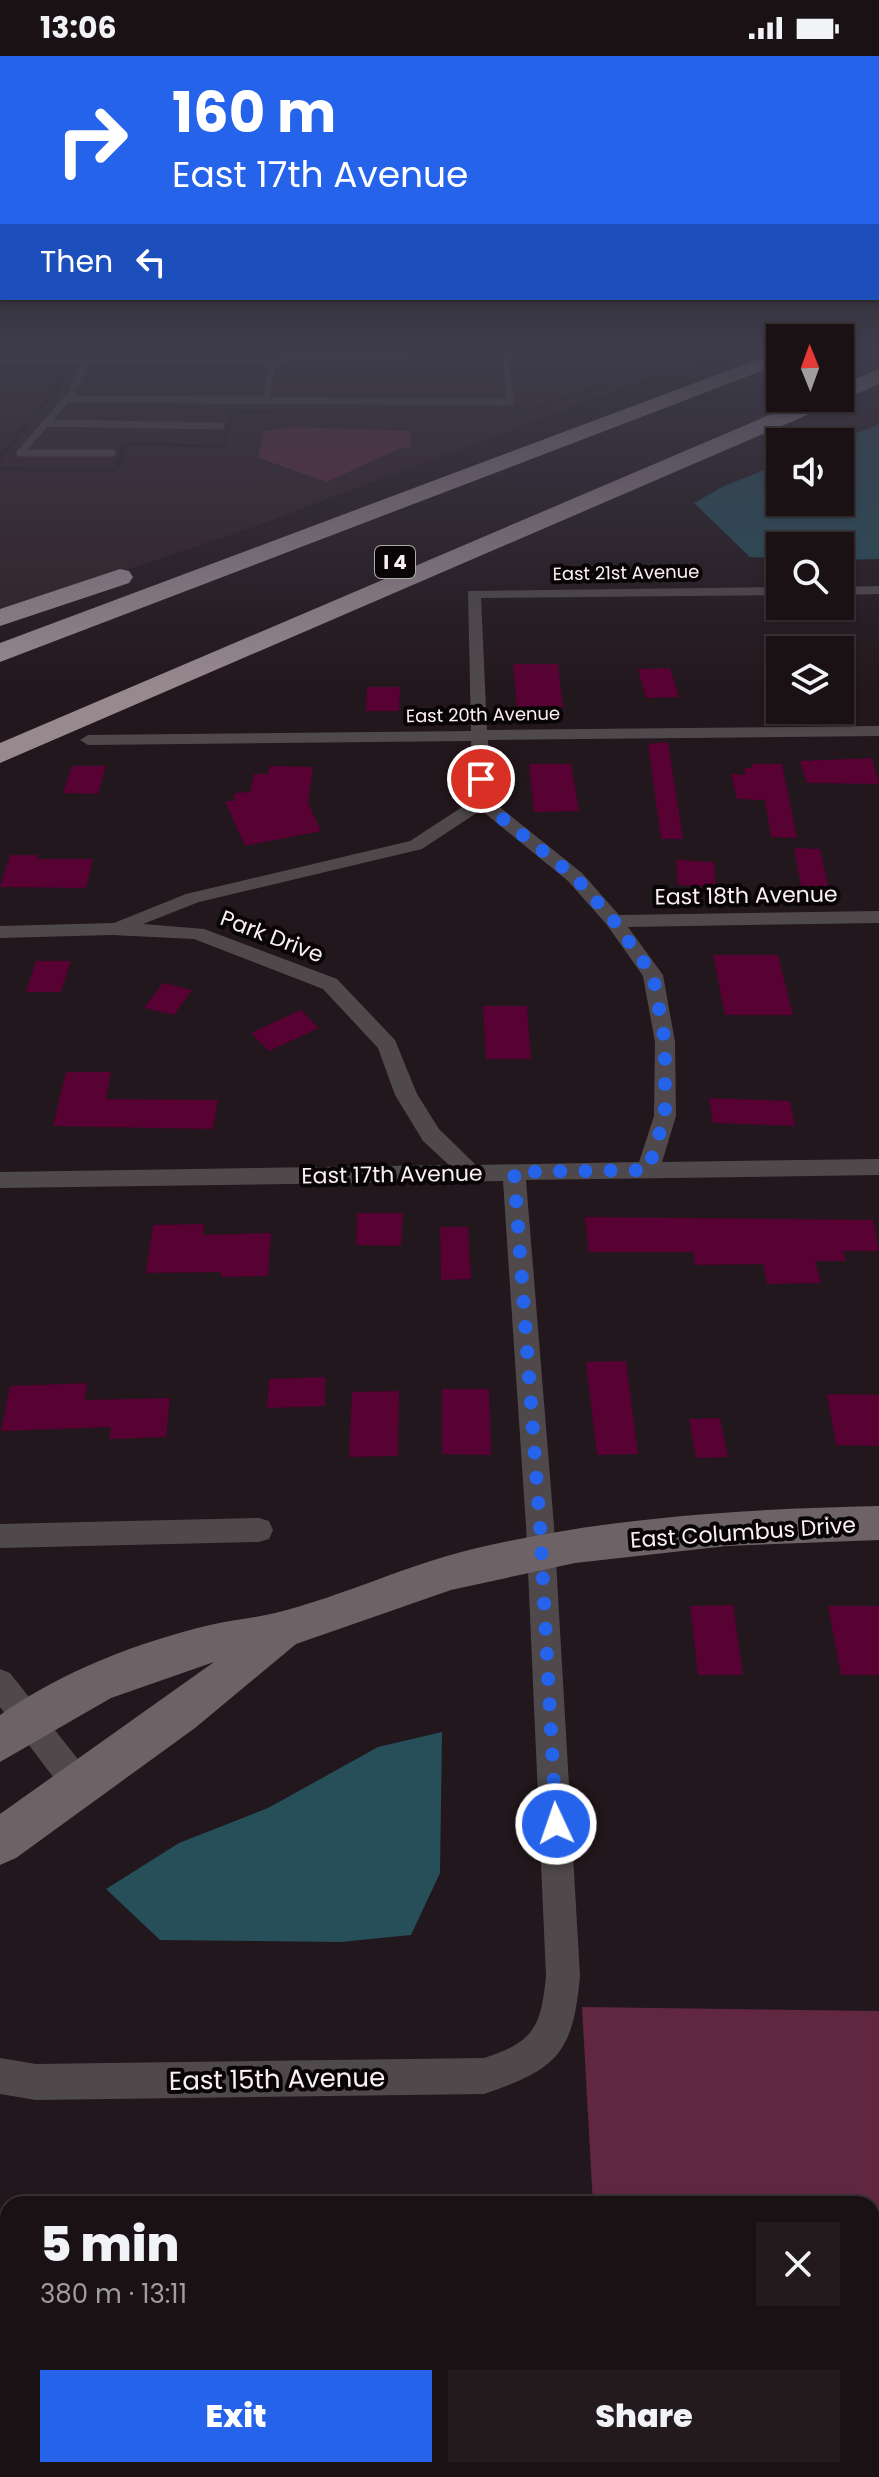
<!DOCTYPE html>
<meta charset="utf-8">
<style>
body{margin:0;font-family:Poppins,sans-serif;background:#231a1e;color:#f1f3f6;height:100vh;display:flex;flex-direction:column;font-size:30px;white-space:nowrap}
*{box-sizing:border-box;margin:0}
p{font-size:26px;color:#9f9da0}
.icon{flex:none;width:44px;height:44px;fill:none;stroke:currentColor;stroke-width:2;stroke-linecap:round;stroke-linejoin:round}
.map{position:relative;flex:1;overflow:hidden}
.side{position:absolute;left:0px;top:2140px;width:880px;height:282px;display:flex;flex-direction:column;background:#1a1115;border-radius:24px 24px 0 0;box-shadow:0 2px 6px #0004,0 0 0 2px #383134}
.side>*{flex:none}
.banner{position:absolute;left:0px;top:0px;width:880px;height:244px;box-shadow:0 2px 6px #0004,0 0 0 2px #383134;background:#2563eb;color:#fff;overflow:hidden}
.needle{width:52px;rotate:359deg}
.tools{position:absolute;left:766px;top:268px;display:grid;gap:16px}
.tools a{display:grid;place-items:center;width:88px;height:88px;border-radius:0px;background:#1a1115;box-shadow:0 2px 6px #0004,0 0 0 2px #383134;font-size:40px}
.pin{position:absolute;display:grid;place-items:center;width:68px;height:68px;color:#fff;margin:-34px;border:4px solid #fff;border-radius:50%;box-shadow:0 2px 8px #0007}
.me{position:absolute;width:88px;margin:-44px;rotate:357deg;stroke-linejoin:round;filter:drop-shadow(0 0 6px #0008)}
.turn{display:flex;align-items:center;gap:28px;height:168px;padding:0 40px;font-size:36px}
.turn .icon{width:104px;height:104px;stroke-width:2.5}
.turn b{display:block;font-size:56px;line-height:68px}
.then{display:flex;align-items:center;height:76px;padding:0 40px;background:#0003;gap:16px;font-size:30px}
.round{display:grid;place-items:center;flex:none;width:84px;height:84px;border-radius:0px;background:#231a1e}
.summary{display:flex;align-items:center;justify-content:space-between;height:136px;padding:0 40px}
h1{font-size:48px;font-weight:800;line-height:60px}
.button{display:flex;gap:16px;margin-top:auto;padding:16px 40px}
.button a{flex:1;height:92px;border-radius:0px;background:#2563eb;color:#fff;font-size:32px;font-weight:800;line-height:92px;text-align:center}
.button a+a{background:#231a1e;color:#f1f3f6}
.status{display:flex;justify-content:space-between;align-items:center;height:56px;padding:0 40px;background:#1a1115;direction:ltr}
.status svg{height:22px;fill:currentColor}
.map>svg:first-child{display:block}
.built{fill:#301f25;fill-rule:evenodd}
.green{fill:#612741}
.water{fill:#264f5a}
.building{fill:#580133}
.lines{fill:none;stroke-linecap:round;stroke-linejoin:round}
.lane{stroke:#4f494b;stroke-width:7}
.street{fill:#4f494b;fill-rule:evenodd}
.secondary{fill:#6d6367;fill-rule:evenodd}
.highway{fill:#98898f;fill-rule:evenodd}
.route{stroke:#2563eb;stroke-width:14;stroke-dasharray:0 25.2}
.labels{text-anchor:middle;stroke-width:8;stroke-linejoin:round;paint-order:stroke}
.far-street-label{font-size:18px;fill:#f9f0f3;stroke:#090506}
.shield{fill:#090506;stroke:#b1aaac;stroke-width:2}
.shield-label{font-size:20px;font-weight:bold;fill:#f9f0f3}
.street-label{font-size:22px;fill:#f9f0f3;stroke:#090506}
.near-street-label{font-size:26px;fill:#f9f0f3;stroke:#090506}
</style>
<div class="status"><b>13:06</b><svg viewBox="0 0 49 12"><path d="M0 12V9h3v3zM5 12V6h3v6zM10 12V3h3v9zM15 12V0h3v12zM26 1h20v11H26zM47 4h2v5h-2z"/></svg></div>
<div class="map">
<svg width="879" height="2421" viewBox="0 0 879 2421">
<rect width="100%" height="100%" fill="#22171c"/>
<path class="built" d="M0 293H698L530 353 231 354 221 389 122 386 113 413 0 411V406L76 312H0Z
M707 293H724L256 470 0 557V415L114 416 120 412 128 389 224 392 236 357 533 356ZM265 375 411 391 400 392 327 426 258 403Z
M0 314H68L0 398Z"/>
<path class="green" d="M294 371 410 375 411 391 400 392 327 426 258 402 264 375Z
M582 1951 879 1955V2421H613L612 2414H872V2148H593Z"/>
<path class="water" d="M879 368V503L840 504V490H780V502L750 501 694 447 724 430 780 408V446H840V386H835Z
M442 1676 440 1817 411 1879 341 1886 160 1884 106 1833 179 1787 268 1752 378 1691Z"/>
<path class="building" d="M513 608H558L563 652H517Z
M670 612 679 641 646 642 638 613Z
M367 631H400L399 655H366Z
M668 686 683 783H661L648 688Z
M872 702 879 728 807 727 800 705Z
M529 708H571L579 755 534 756Z
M752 708H782L797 782 771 781 765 744 737 743 731 718 745 719 744 712H752Z
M72 710H106L98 738 63 737Z
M270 710 313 711 308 747 321 775 245 790 225 745H234V737L250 736 254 718H268Z
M794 792 820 793 828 830H801Z
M10 799H38L37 803H93L86 832 0 831Z
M676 804 714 806 716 831 678 829Z
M713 899H778L793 959H725Z
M36 905H71L61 936H26Z
M163 927 192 934 174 959 144 952Z
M483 950H527L531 1003H486Z
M301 954 319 972 269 995 251 977Z
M66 1016H111L106 1043 218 1044 213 1073 53 1070Z
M709 1042 790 1045 795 1070 713 1067Z
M357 1157H403L401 1190 356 1189Z
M585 1161 873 1164 879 1195H843L846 1205H815L821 1227 767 1228 763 1208 695 1209 693 1196H589Z
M204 1168 203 1179 271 1177 268 1220 221 1221V1216L146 1217 153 1169Z
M440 1171H468L471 1223 441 1224Z
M626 1305 638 1398 597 1399 586 1306Z
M325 1321V1350L267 1352 269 1323Z
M87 1327 85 1344 170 1342 166 1381 109 1383 111 1371 1 1375 10 1330Z
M442 1333H489L491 1399 442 1398Z
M399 1335 398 1400 349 1401 352 1336Z
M827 1338 879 1339V1390L836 1389Z
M720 1362 728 1401 696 1402 689 1363Z
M733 1549 743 1619H698L690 1550Z
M828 1550H879V1619H841Z"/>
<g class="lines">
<path class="lane" d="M505 297 661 298
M0 306 287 305 288 295
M87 306 70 339 20 397H112
M67 343 510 346 505 297 287 301
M266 345 272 305
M46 367 221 370"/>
<path class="street" d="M879 530V538L840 539V531Z
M780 531V539L481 542 487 674 879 670V680L488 684 491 744 582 817 619 859 879 855V867L628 871 663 919 675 986 676 1060 662 1106 879 1103V1119L526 1124 554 1470 580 1920C573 1998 557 2013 484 2038L36 2044 0 2038V2002L36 2008 484 2002C534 1986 541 1971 546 1920L526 1470 503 1125 0 1132V1116L449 1109 423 1085 395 1039 378 992 323 933 194 883 112 879 0 882V870L114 867 186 838 410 785 473 744 471 685 88 689 80 684 88 679 471 675 468 535ZM481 754 568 825 607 869 643 920 655 986 654 1060 639 1106 476 1109 439 1073 417 1038 395 984 337 923 204 873 143 868 199 846 422 793Z
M259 1462 269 1465 273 1474 269 1483 259 1486 0 1492V1468Z
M0 1613 10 1617 88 1716 93 1727 88 1738 77 1742 66 1738 0 1651Z"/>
<path class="secondary" d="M879 1450V1484L727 1490 575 1507 451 1534 296 1588 195 1672 16 1802 0 1809V1758L214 1606 111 1642 0 1706V1659C61 1616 138 1586 210 1569 232 1564 254 1562 275 1557 344 1540 408 1508 477 1492 609 1461 744 1453 879 1450Z"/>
<path class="highway" d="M780 295V308L0 606V587Z
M879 313V328L0 707V687L809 342H840V329Z
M120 513 129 515 133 521 129 527 0 570V553Z"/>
</g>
<linearGradient id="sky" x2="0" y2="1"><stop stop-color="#130d0f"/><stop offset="0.46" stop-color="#3e3c4b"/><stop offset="1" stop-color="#3e3c4b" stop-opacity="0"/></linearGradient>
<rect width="879" height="632" fill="url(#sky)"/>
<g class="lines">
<path class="route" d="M481 723 482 746 575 821 614 865 653 919 665 986V1060L648 1114 514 1116 540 1470 556 1768"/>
</g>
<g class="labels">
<g class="far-street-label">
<text transform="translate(626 517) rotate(-1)" y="6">East 21st Avenue</text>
<text transform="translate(483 659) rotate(-1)" y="6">East 20th Avenue</text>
</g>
<rect class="shield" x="375" y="490" width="40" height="32" rx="6"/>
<g class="shield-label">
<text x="395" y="513">I 4</text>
</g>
<g class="street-label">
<text transform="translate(746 839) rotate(-1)" y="8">East 18th Avenue</text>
<text transform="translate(272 880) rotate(21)" y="8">Park Drive</text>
<text transform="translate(392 1118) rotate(-1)" y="8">East 17th Avenue</text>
<text transform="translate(743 1476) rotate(-4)" y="8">East Columbus Drive</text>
</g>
<g class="near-street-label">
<text transform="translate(277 2023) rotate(-1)" y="9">East 15th Avenue</text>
</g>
</g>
</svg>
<div class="tools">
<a><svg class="needle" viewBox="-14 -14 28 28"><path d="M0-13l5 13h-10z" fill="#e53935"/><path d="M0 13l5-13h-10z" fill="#9f9da0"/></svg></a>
<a><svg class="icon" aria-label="sound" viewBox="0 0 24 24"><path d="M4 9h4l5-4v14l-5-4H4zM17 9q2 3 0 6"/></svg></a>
<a><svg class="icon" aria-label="search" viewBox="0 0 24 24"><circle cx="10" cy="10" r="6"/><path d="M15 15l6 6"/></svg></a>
<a><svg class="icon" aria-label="layers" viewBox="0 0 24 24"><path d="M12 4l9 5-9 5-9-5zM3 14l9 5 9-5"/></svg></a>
</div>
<div class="pin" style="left:481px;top:723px;background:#d93025"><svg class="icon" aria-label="arrive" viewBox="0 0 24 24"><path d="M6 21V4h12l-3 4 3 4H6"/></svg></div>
<svg class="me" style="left:556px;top:1768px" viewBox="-20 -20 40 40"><circle r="17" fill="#2563eb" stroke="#fff" stroke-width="3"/><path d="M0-11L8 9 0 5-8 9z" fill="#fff"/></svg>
<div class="banner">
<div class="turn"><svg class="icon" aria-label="right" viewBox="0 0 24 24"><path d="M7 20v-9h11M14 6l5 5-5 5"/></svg><div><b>160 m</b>East 17th Avenue</div></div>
<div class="then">Then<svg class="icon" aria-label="left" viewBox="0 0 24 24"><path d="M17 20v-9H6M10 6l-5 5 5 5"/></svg></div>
</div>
<section class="side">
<div class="summary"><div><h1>5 min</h1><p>380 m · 13:11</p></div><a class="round"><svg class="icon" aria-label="close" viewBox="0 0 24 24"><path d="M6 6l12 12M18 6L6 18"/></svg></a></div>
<div class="button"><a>Exit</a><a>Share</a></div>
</section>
</div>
